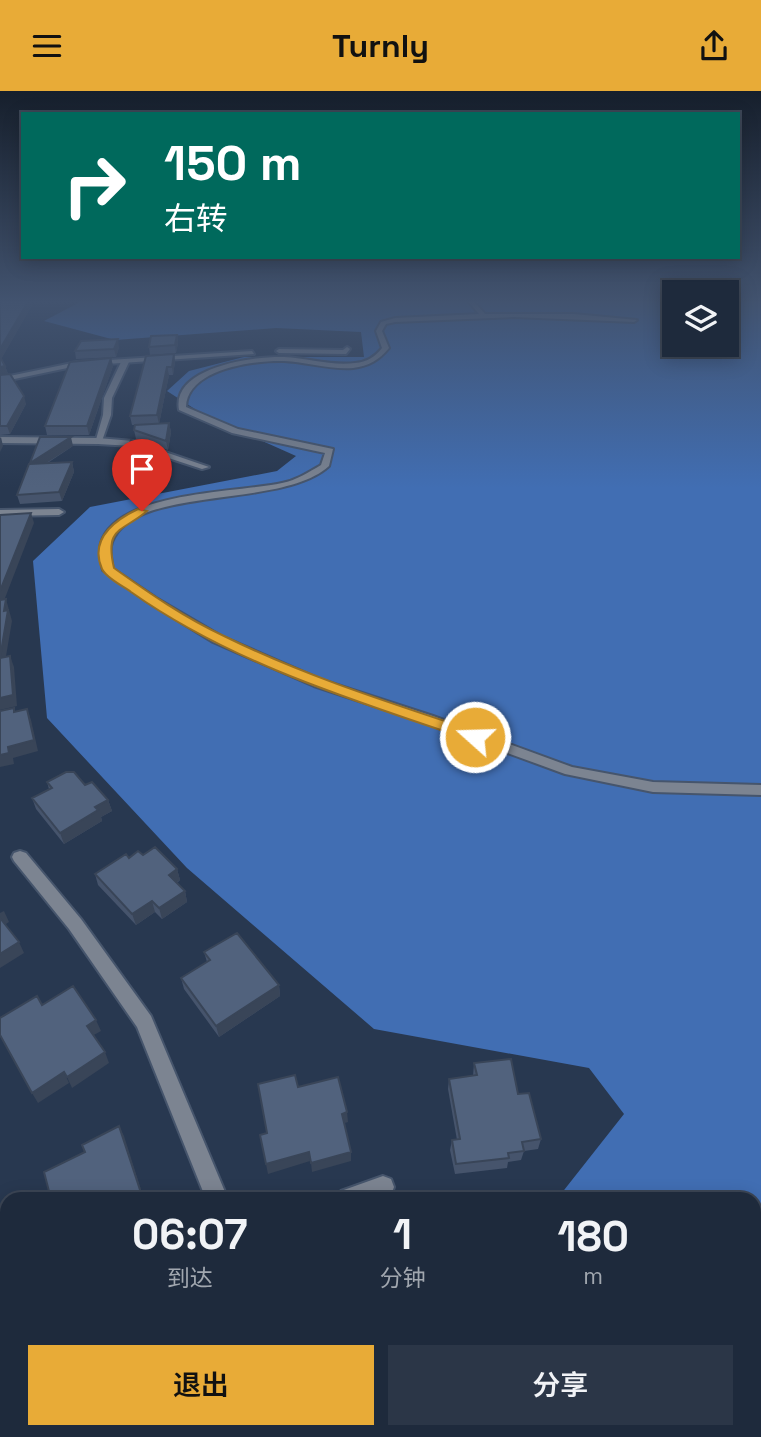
<!DOCTYPE html>
<html lang="zh">
<meta charset="utf-8">
<style>
body{margin:0;font-family:"Space Grotesk","Noto Sans SC",sans-serif;background:#2b3647;color:#f1f3f6;height:100vh;display:flex;flex-direction:column;font-size:26px;white-space:nowrap}
*{box-sizing:border-box;margin:0}
p{font-size:23px;color:#a1a7af}
.icon{flex:none;width:38px;height:38px;fill:none;stroke:currentColor;stroke-width:2;stroke-linecap:round;stroke-linejoin:round}
.map{position:relative;flex:1;overflow:hidden}
.sheet{position:absolute;left:0px;top:1101px;width:761px;height:247px;display:flex;flex-direction:column;background:#1e2a3c;border-radius:21px 21px 0 0;box-shadow:0 4px 18px #0003,0 0 0 2px #3c4656}
.sheet>*{flex:none}
.hud{position:absolute;left:21px;top:21px;width:719px;height:147px;border-radius:0px;box-shadow:0 4px 18px #0003,0 0 0 2px #3c4656;background:#00695c;color:#fff;overflow:hidden}
.tools{position:absolute;left:662px;top:189px;display:grid;gap:14px}
.tools a{display:grid;place-items:center;width:77px;height:77px;border-radius:0px;background:#1e2a3c;box-shadow:0 4px 18px #0003,0 0 0 2px #3c4656;font-size:35px}
.pin{position:absolute;display:grid;place-items:center;width:60px;height:60px;color:#fff;margin:-72px -30px;border-radius:50% 50% 50% 0;rotate:-45deg;box-shadow:0 0 7px #0007}
.pin .icon{rotate:45deg}
.me{position:absolute;width:77px;margin:-38px;rotate:290deg;stroke-linejoin:round;filter:drop-shadow(0 0 5px #0008)}
.turn{display:flex;align-items:center;gap:24px;height:147px;padding:0 28px;font-size:32px}
.turn .icon{width:91px;height:91px;stroke-width:2.5}
.turn b{display:block;font-size:49px;line-height:60px}
.eta{display:flex;justify-content:space-evenly;align-items:center;height:119px;text-align:center}
.eta b{font-size:42px;font-weight:600;line-height:49px}
.cta{display:flex;gap:14px;margin-top:auto;padding:14px 28px}
.cta a{flex:1;height:80px;border-radius:0px;background:#e8ab37;color:#111;font-size:28px;font-weight:600;line-height:80px;text-align:center}
.cta a+a{background:#2b3647;color:#f1f3f6}
header{display:flex;justify-content:space-between;align-items:center;height:91px;padding:0 28px;background:#e8ab37;color:#111;font-size:32px;font-weight:600}
.map>svg:first-child{display:block}
.forest{fill:#416eb3}
.lines{fill:none;stroke-linecap:round;stroke-linejoin:round}
.service-casing{stroke:#46556c;stroke-width:4}
.minor-casing{stroke:#46556c;stroke-width:4}
.service{fill:#7c8491;fill-rule:evenodd}
.minor{fill:#7c8491;fill-rule:evenodd}
.wall{fill:#46546c}
.shaded-wall{fill:#394558}
.building{fill:#51627d;stroke:#394558;stroke-width:2}
.route{fill:#e8ab37;stroke:#976f24;stroke-width:2}
</style>
<header><svg class="icon" aria-label="menu" viewBox="0 0 24 24"><path d="M4 6h16M4 12h16M4 18h16"/></svg>Turnly<svg class="icon" aria-label="share" viewBox="0 0 24 24"><path d="M12 15V3M7 8l5-5 5 5M5 13v7h14v-7"/></svg></header>
<div class="map">
<svg width="761" height="1346" viewBox="0 0 761 1346">
<rect width="100%" height="100%" fill="#283850"/>
<path class="forest" d="M95 209H674V254H726V209H761V1346H493L490 1341 754 1340V1108H557L624 1023 589 977 374 938 187 777 47 627 33 470 90 416 277 380 296 365 204 324 167 300 189 280 244 266H364L361 241 276 237 115 249 44 230 80 211Z"/>
<g class="lines">
<g class="service-casing">
<path id="service" d="M467 209H473L485 223H574L637 229 634 231 514 226 395 231 386 233 382 240 389 257C379 269 369 275 353 277 330 279 307 271 284 270 254 269 187 278 186 316L238 338 333 358 329 375C281 419 134 393 112 451 109 459 111 469 113 478L156 507 221 545 322 589 433 625 572 676 653 691 761 694V704L653 701 565 683 423 631 314 595 213 551 148 511 103 479C101 470 99 461 101 452 117 400 238 402 282 392 297 389 309 381 321 374L325 362 232 342 179 319C171 276 255 265 284 266 308 267 331 275 355 272 367 271 375 266 382 257L376 240 381 231 395 227 479 223Z
M347 256 350 258 346 263 279 262 276 260 279 258 343 259Z
M252 260 254 263 77 275 0 291V287L77 271Z
M0 346 98 347 133 350 209 376 202 378 132 355 98 353 0 352Z
M0 419 59 418 64 421 59 424 0 425Z"/>
</g>
<g class="minor-casing">
<path id="minor" d="M125 269 129 271 112 307 111 324 102 350 95 352 103 324 104 307 121 271Z
M20 760 26 762 81 828 151 925 228 1108H206L137 936 69 838 14 770 12 766 14 762Z
M383 1085 391 1088 394 1096 391 1104 380 1108H338L341 1100Z
M0 1141 7 1144V1222L0 1219Z
M7 1317V1340H35L36 1346H10V1342L0 1346V1320Z
M234 1340H260V1346H234Z"/>
</g>
<use href="#service" class="service"/>
<use href="#minor" class="minor"/>
</g>
<path class="wall" d="M0 209H35L1 268 5 275 8 283 26 313 10 343 0 344Z
M177 244 178 252 176 262 150 264 149 256Z
M119 256 116 266 76 268 75 260Z
M174 263 175 271 173 284H169L159 333 132 334 130 325Z
M111 267 113 275 89 344H47L45 335Z
M169 332 171 341 168 359 136 348 134 339Z
M73 355 46 373 72 371 74 381 62 410 20 413 17 404 30 372Z
M164 360 166 369 164 377 156 384 126 386 124 376Z
M47 691 85 694 108 709 112 720 101 726 102 730 64 753 36 718 32 707 49 698Z
M143 764 177 778 180 789 177 792 185 800 187 811 162 828 155 821 136 834 98 794 95 783 129 767Z
M204 861 279 894 280 905 219 946 184 898 181 887 207 871Z
M474 972 518 1003 541 1048 538 1058 524 1060 521 1069 508 1071 507 1077 455 1083 450 1059 452 1049H457L448 998 449 988 473 985Z"/>
<path class="shaded-wall" d="M29 209H35L0 270V258Z
M177 244 178 252 176 262 175 254Z
M118 248 119 256 116 266 114 258Z
M174 263 175 271 173 284 172 276Z
M111 267 113 275 89 344 87 335Z
M5 275 8 283 0 285V276Z
M167 276 169 284 159 333 157 324Z
M24 305 26 313 10 343 7 335Z
M169 332 171 341 168 359 166 350Z
M1 346 3 355 0 361V347Z
M71 346 73 355 32 381 30 372Z
M164 360 166 369 164 377 156 384 154 375Z
M72 371 74 381 62 410 59 401Z
M31 422 34 432 0 520V500Z
M6 508 12 530 4 577 0 567Z
M10 565 14 576 17 615 0 619V607Z
M27 618 31 629 38 660 13 667 14 673 0 676V664L8 656Z
M108 709 112 720 101 726 102 730 64 753 60 742 95 716Z
M177 778 180 789 171 795 169 784Z
M185 800 187 811 162 828 159 817Z
M152 810 155 821 136 834 132 823Z
M4 820 9 831 3 835 0 830V822Z
M19 851 24 862 0 877V863Z
M279 894 280 905 219 946 216 935Z
M96 929 101 940 92 945 87 935Z
M105 961 109 972 72 997 67 986Z
M64 981 69 992 38 1012 32 1002Z
M347 1021 348 1031 342 1033V1023Z
M119 1035 124 1045 144 1108H143Z
M309 1061 310 1070 268 1083 266 1073Z
M351 1061V1070L312 1081 311 1072Z
M174 1340H178L179 1346H175Z"/>
<path class="building" d="M0 209H29L0 258Z
M177 244 175 254 149 256 151 245Z
M118 248 114 258 75 260 81 250Z
M174 263 172 276H167L157 324 130 325 146 265Z
M0 266 5 275 0 276Z
M111 267 87 335H45L70 271Z
M10 283 24 305 7 335H0V284Z
M169 332 166 350 134 339 135 334Z
M40 346H71L30 372Z
M131 349 164 360 163 368 154 375 124 376Z
M72 371 59 401 17 404 29 373Z
M31 422 0 500V424Z
M6 508 4 520 8 519 0 567 10 565 13 604 0 607V509Z
M14 617V621L27 618 34 649 8 656 9 662 0 664V620Z
M66 681H74L85 694 92 691 108 709 95 716 98 719 60 742 32 707 52 697 47 691Z
M155 756 177 778 169 784 185 800 159 817 152 810 132 823 95 783 126 763 129 767 138 760 143 764Z
M0 827 19 851 0 863Z
M237 842 279 894 216 935 181 887 210 869 204 861Z
M73 895 96 929 87 935 105 961 67 986 64 981 32 1002 0 944V927L37 905 42 914Z
M511 968 518 1003 529 1002 541 1048 522 1051 524 1060 508 1062 509 1067 456 1073 452 1049 460 1048 449 988 477 984 474 972Z
M295 984 298 996 338 986 347 1021 342 1023 351 1061 311 1072 309 1061 266 1073 260 1044 267 1042 258 993Z
M119 1035 143 1108H51L44 1081 85 1061 82 1054Z
M85 1340H174L175 1346H86Z"/>
<linearGradient id="sky" x2="0" y2="1"><stop stop-color="#161f2c"/><stop offset="0.53" stop-color="#42536f"/><stop offset="1" stop-color="#42536f" stop-opacity="0"/></linearGradient>
<rect width="761" height="397" fill="url(#sky)"/>
<path class="route" d="M138 418 147 420C123 441 104 435 114 477 149 502 185 527 224 545 307 586 394 613 481 642L483 646 481 649H470C353 609 233 573 131 501 123 495 106 487 102 478 89 448 115 429 138 418Z"/>
</svg>
<div class="tools">
<a><svg class="icon" aria-label="layers" viewBox="0 0 24 24"><path d="M12 4l9 5-9 5-9-5zM3 14l9 5 9-5"/></svg></a>
</div>
<div class="pin" style="left:142px;top:420px;background:#d93025"><svg class="icon" aria-label="arrive" viewBox="0 0 24 24"><path d="M6 21V4h12l-3 4 3 4H6"/></svg></div>
<svg class="me" style="left:475px;top:646px" viewBox="-20 -20 40 40"><circle r="17" fill="#e8ab37" stroke="#fff" stroke-width="3"/><path d="M0-11L8 9 0 5-8 9z" fill="#fff"/></svg>
<div class="hud">
<div class="turn"><svg class="icon" aria-label="right" viewBox="0 0 24 24"><path d="M7 20v-9h11M14 6l5 5-5 5"/></svg><div><b>150 m</b>右转</div></div>
</div>
<section class="sheet">
<div class="eta">
<div><b>06:07</b><p>到达</p></div>
<div><b>1</b><p>分钟</p></div>
<div><b>180</b><p>m</p></div>
</div>
<div class="cta"><a>退出</a><a>分享</a></div>
</section>
</div>
